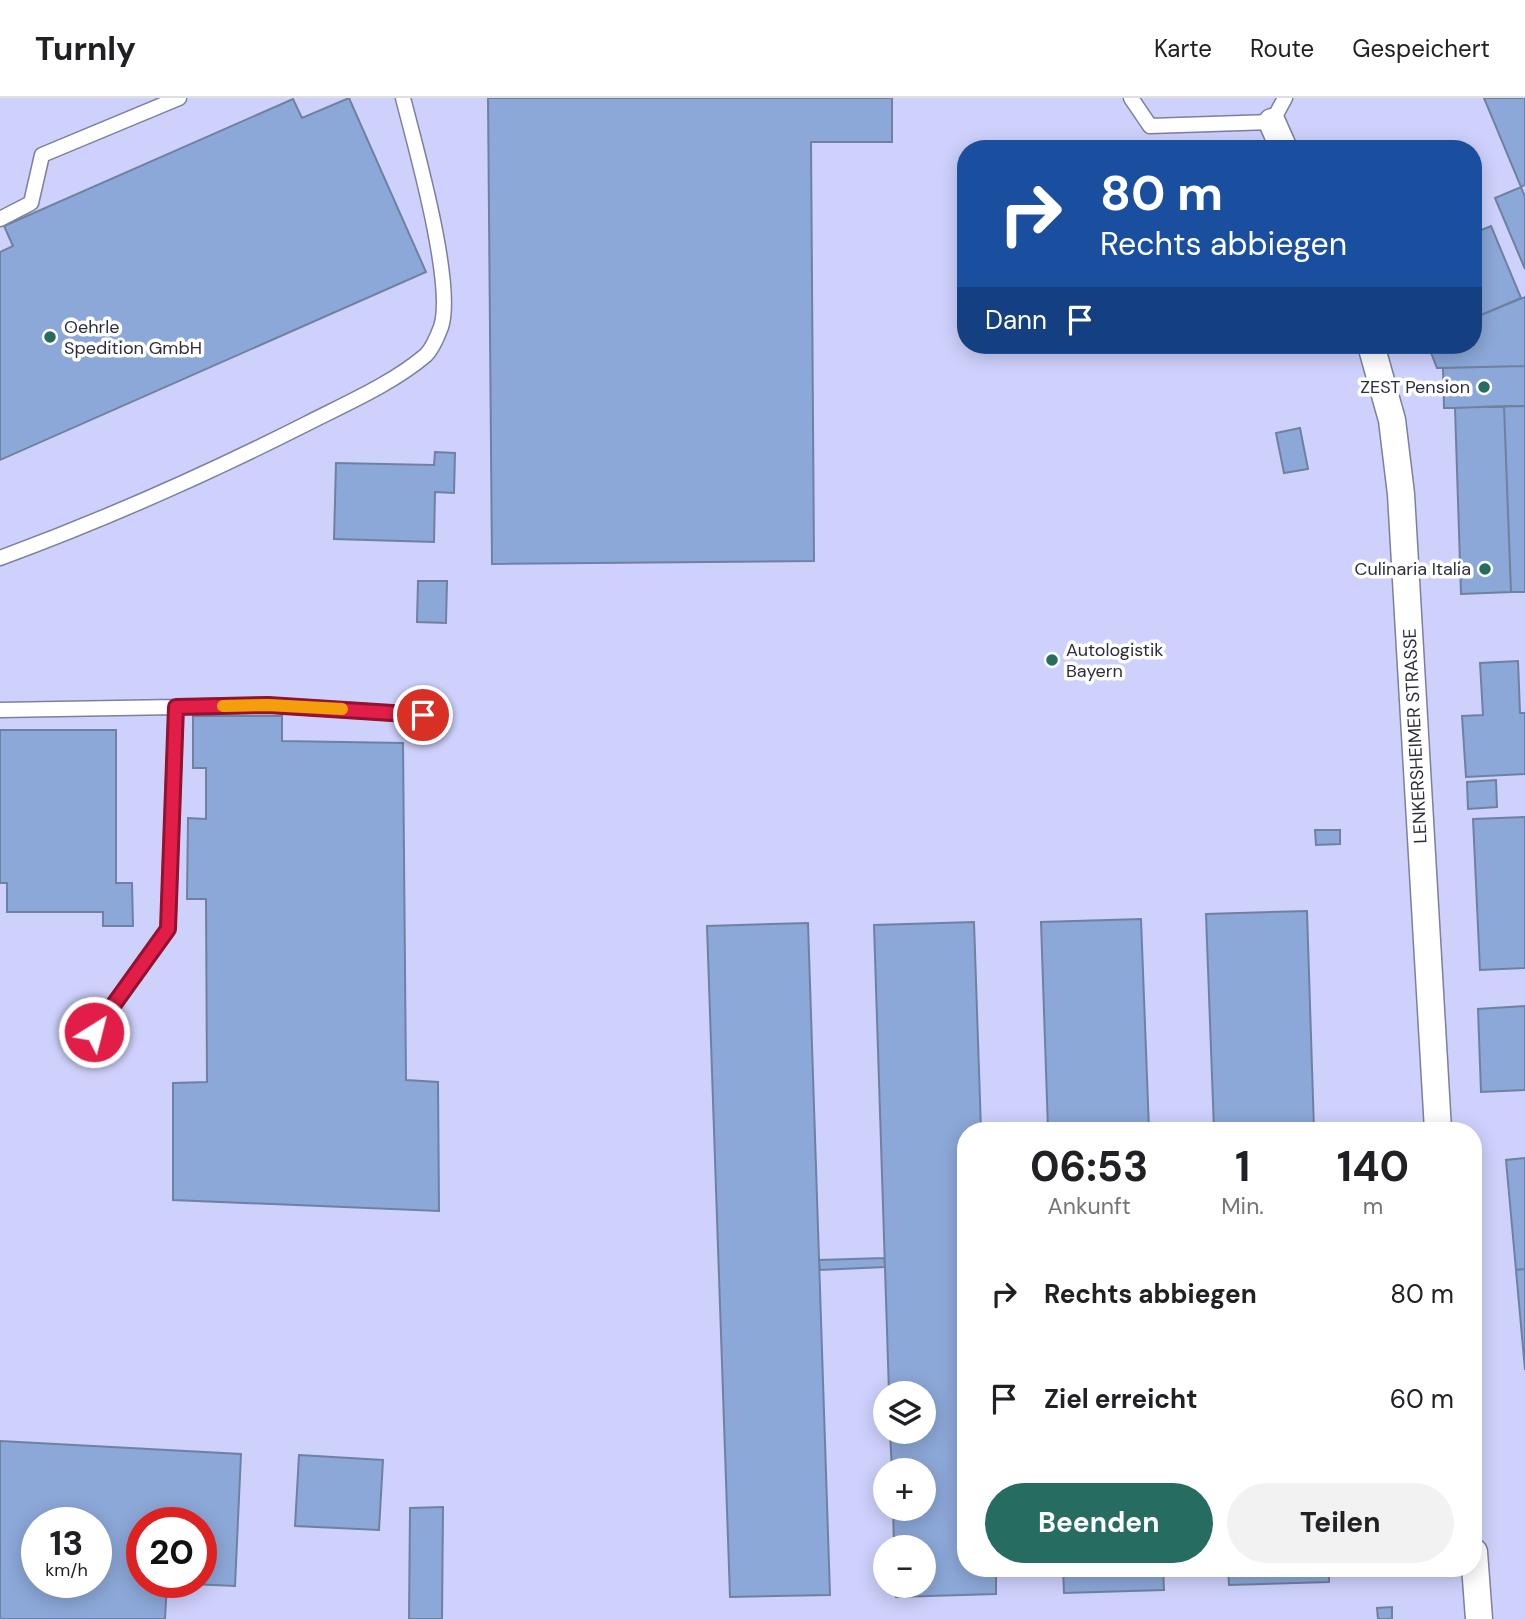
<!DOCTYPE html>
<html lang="de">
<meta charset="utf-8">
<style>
body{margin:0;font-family:"DM Sans",sans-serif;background:#f2f2f2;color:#202124;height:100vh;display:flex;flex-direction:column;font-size:26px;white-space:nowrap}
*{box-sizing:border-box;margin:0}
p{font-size:23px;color:#757577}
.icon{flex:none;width:38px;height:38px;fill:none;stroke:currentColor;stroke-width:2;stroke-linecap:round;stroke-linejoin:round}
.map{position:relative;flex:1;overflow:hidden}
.side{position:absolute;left:957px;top:1024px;width:525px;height:455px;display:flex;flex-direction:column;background:#fff;border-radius:28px;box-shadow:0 4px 18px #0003}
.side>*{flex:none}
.banner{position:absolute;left:957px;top:42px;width:525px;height:214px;border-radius:28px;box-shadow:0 4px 18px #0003;background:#1a4fa0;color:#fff;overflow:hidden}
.fabs{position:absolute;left:873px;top:1283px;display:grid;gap:14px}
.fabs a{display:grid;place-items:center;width:63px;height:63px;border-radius:50%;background:#fff;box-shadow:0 4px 18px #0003;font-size:35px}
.speed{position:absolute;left:21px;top:1409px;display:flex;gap:14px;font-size:35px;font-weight:700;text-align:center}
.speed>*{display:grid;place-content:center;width:91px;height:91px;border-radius:50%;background:#fff;box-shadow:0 4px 18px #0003;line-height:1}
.speed small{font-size:18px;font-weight:400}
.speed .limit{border:10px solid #d22;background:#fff;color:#111}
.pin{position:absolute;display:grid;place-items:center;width:60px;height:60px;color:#fff;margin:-30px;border:4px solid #fff;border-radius:50%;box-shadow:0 2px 7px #0007}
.me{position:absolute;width:77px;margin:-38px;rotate:36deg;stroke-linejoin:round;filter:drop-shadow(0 0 5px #0008)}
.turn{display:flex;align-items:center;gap:24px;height:147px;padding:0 28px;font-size:32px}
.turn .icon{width:91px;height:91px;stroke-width:2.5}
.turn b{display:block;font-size:49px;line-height:60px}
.then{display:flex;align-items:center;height:66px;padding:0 28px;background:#0003;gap:14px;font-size:26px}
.eta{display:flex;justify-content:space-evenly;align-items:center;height:119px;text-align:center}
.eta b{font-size:42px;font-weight:700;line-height:49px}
.button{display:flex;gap:14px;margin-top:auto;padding:14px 28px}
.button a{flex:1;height:80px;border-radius:42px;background:#266c60;color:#fff;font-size:28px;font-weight:700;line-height:80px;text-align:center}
.button a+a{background:#f2f2f2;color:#202124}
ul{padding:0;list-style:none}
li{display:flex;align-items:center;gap:21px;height:105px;padding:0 28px}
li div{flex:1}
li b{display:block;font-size:26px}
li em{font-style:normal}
header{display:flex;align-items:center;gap:42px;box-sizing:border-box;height:98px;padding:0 35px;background:#fff;border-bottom:2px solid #e0e0e0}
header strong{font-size:33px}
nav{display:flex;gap:38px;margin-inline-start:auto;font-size:24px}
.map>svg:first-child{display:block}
.built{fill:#ced1fc;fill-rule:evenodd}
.building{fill:#8ca8d8;stroke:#70819f;stroke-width:2;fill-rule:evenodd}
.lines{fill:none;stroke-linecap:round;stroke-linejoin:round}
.service-casing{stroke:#7c7fa0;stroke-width:17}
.minor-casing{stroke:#7c7fa0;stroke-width:29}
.service{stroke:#fff;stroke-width:14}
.minor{stroke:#fff;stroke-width:26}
.route-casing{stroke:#92132f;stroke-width:18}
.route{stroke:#e11d48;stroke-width:12}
.slow{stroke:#f59e0b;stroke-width:12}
.poi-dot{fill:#266c60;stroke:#fff;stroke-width:2.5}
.labels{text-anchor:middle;stroke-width:7;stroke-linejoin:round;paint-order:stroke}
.poi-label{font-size:18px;fill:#2d2e3c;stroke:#fff;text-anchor:start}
.street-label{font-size:18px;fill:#2d2e3c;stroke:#fff}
</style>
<header>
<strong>Turnly</strong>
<nav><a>Karte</a><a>Route</a><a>Gespeichert</a></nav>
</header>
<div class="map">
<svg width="1525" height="1521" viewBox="0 0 1525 1521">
<rect width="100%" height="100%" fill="#d9dcf9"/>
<path class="built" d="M0 0H1525V1521H0ZM966 51H1474V247H966ZM966 1032H1474V1470H966ZM886 1295H924V1334H886ZM886 1372H924V1410H886ZM37 1424H96V1484H37ZM142 1424H201V1484H142ZM886 1449H924V1488H886Z"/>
<path class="building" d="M349 0 426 174 0 362V154L13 148 4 128 293 1 302 20Z
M488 0H892V44H811L814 463 492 466Z
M1484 0H1525V87L1521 89Z
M1521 89 1525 99V171L1495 100Z
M1491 128 1521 200 1474 220V135Z
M1525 199V268L1437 270 1428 247H1474V220Z
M1525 268V308L1444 310 1443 270Z
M1504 308H1525V494H1511Z
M1504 308 1511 494 1461 496 1455 310Z
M1300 330 1308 371 1284 375 1276 335Z
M435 354 455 355 454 395 435 394 434 444 334 441 336 365 434 367Z
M418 483H447L446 525 417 524Z
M1518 563 1520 615H1525V676L1466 679 1462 618 1483 617 1480 565Z
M193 618H282V643L403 645 406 982 438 984 439 1113 173 1102V985L207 984 206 801H187L188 720 206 721V670H193Z
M0 632H116V785H132L133 828H103V814H7V785H0Z
M1496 682 1497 709 1468 711 1467 684Z
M1525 719V870L1480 872 1473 721Z
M1315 732H1340V746L1316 747Z
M1307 813 1314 1032H1214L1206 816Z
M1141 821 1149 1032H1048L1041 824Z
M974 824 981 1032H966V1470H996V1496L896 1499V1488H924V1449H894L893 1410H924V1372H892L890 1334H924V1295H889L874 827Z
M808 825 830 1497 730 1499 707 828Z
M1525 908V992L1481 994 1478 911Z
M1525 1060V1171L1516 1172 1506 1062Z
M884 1160 885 1169 820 1172 819 1162Z
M1525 1171V1272L1516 1172Z
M0 1343 241 1356 235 1488 167 1485 165 1521H0ZM37 1424H96V1484H37ZM142 1424H201V1484H142Z
M299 1357 383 1362 379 1432 295 1428Z
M443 1409 442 1521H409L410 1410Z
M1063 1470H1163L1164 1492 1064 1495Z
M1228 1470H1329V1484L1229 1487Z
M1392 1509V1521H1378L1377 1510Z"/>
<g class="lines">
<g class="service-casing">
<path id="service" d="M1131 0 1150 28 1272 24 1285 0
M0 121 31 105 42 57 179 0
M0 460C106 421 205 377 306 326 345 306 392 286 426 257 432 251 438 237 441 229 455 187 415 47 403 0
M176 609 268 607 423 617
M0 612 176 609 168 831 94 934"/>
</g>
<g class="minor-casing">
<path id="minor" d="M1272 24 1284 51
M1371 247 1392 322 1401 396 1438 1032
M1474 1454 1479 1521"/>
</g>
<use href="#service" class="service"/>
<use href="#minor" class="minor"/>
</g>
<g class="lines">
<g class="route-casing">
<path id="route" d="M94 934 168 831 176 609 268 607 423 617"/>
</g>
<use href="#route" class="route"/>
<path class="slow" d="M223 608 268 607 342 611"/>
</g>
<g class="poi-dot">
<circle cx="50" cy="239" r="7"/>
<circle cx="1484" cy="289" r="7"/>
<circle cx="1485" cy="471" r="7"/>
<circle cx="1052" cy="562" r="7"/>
</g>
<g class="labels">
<g class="poi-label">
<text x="64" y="235">Oehrle<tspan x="64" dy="21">Spedition GmbH</tspan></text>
<text x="1470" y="295" text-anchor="end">ZEST Pension</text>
<text x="1471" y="477" text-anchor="end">Culinaria Italia</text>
<text x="1066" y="558">Autologistik<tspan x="1066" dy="21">Bayern</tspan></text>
</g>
<g class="street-label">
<text transform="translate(1415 638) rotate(-93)" y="6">LENKERSHEIMER STRASSE</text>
</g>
</g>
</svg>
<div class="fabs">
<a><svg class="icon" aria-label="layers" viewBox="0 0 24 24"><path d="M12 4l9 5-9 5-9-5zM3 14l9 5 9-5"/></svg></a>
<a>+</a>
<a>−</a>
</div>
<div class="speed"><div>13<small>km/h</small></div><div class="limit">20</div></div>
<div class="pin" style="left:423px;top:617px;background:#d93025"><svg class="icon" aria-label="arrive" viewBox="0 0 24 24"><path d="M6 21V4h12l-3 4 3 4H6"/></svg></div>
<svg class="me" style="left:94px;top:934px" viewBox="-20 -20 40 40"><circle r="17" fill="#e11d48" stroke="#fff" stroke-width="3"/><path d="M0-11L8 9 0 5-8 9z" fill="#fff"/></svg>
<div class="banner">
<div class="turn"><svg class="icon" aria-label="right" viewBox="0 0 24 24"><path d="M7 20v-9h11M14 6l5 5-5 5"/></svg><div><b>80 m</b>Rechts abbiegen</div></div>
<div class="then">Dann<svg class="icon" aria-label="arrive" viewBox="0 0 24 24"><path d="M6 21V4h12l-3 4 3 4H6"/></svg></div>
</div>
<section class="side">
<div class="eta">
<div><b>06:53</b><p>Ankunft</p></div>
<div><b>1</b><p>Min.</p></div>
<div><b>140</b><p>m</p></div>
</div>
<ul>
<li><svg class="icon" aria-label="right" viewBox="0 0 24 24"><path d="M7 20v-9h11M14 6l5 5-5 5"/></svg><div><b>Rechts abbiegen</b></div><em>80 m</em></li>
<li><svg class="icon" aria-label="arrive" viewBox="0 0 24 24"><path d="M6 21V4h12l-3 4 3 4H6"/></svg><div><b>Ziel erreicht</b></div><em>60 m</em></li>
</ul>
<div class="button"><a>Beenden</a><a>Teilen</a></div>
</section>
</div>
